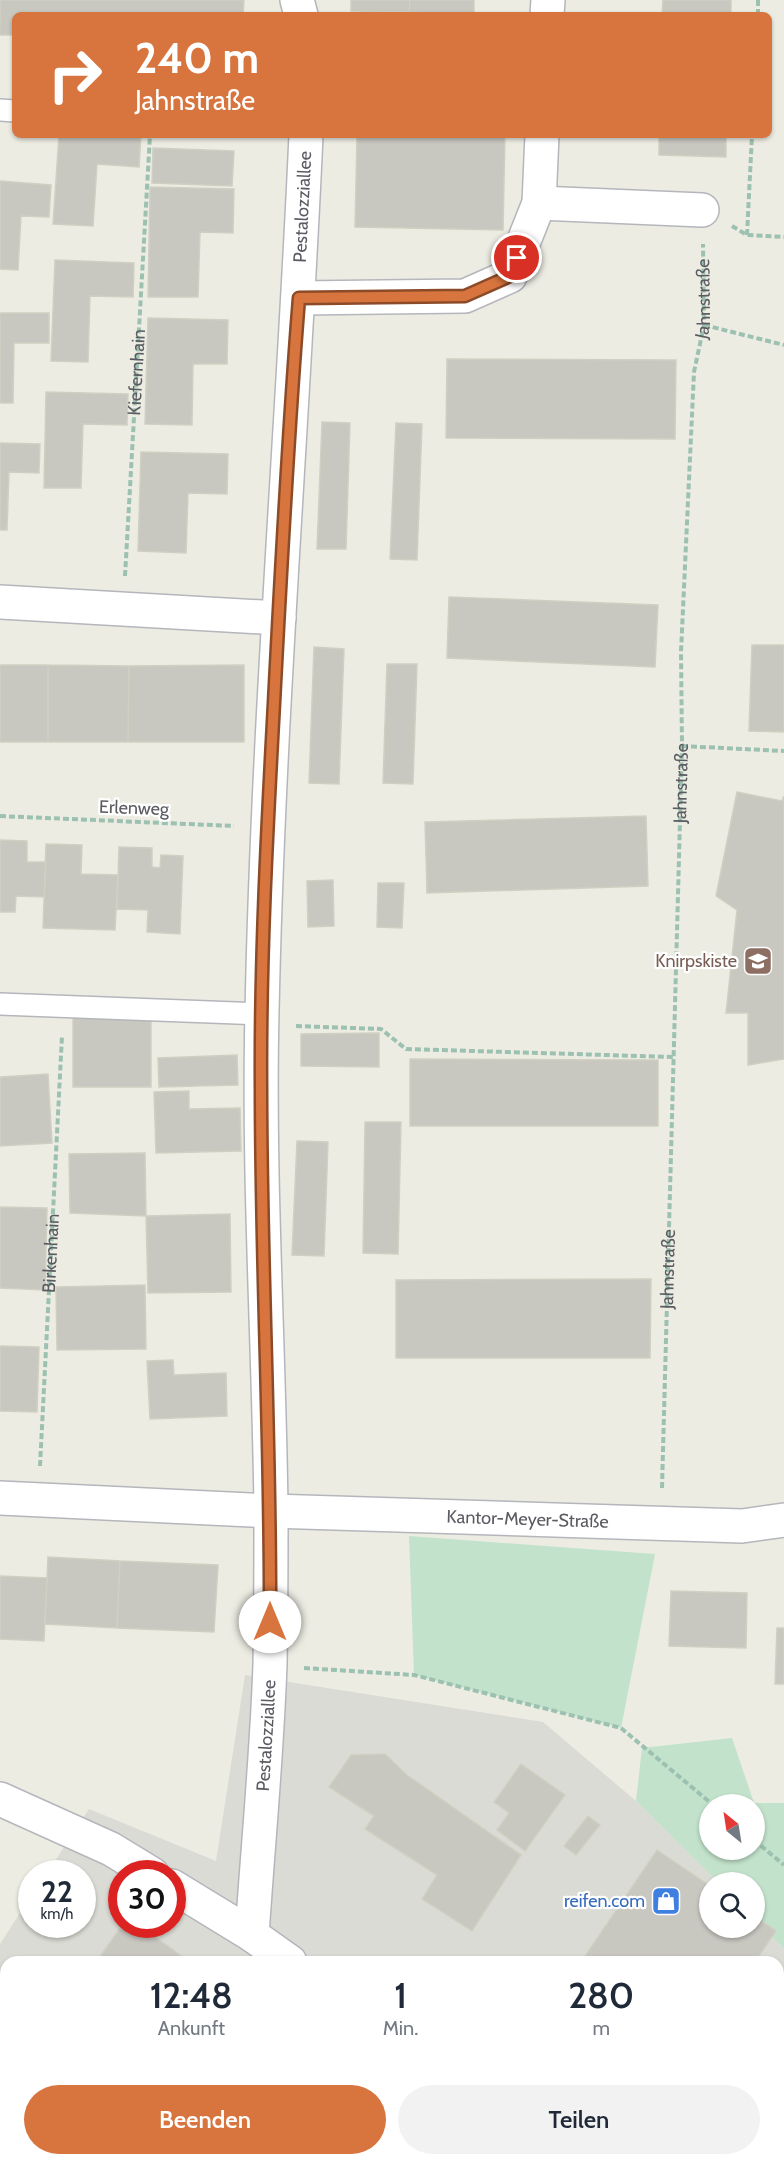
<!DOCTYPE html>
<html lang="de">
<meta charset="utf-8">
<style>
body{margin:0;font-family:Cabin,sans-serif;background:#f2f2f3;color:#1f2937;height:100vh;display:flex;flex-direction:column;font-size:22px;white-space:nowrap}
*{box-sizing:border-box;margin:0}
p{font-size:20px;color:#747a83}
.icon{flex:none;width:33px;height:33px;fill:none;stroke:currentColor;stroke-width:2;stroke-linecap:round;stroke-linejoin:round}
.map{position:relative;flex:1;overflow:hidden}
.details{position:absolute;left:0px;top:1956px;width:784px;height:210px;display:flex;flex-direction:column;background:#fff;border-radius:18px 18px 0 0;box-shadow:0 2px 4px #0004}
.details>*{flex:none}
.hud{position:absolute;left:12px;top:12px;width:760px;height:126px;border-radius:9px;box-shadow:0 2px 4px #0004;background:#d8743d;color:#fff;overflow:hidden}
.needle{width:39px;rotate:330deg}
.fabs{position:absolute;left:699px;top:1794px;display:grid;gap:12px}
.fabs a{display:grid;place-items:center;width:66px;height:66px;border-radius:50%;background:#fff;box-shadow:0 2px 4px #0004;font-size:30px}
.speed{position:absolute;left:18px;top:1860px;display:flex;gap:12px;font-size:30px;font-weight:700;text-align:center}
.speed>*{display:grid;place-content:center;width:78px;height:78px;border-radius:50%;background:#fff;box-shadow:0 2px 4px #0004;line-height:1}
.speed small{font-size:15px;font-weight:400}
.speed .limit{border:9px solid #d22;background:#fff;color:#111}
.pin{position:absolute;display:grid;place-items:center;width:51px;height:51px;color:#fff;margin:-26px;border:3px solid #fff;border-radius:50%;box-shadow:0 2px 6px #0007}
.me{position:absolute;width:66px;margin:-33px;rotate:0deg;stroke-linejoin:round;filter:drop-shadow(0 0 4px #0008)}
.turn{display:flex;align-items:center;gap:21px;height:126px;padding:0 24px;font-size:27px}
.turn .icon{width:78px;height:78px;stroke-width:2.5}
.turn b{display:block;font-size:42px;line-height:51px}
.eta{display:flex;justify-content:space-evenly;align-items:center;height:102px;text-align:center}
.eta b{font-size:36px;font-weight:600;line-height:42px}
.cta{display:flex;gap:12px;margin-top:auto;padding:12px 24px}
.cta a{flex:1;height:69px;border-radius:36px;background:#d8743d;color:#fff;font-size:24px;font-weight:600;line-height:69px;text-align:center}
.cta a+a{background:#f2f2f3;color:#1f2937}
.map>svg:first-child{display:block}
.industrial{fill:#dbdbd5;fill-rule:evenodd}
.green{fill:#c2e2cb;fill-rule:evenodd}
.building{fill:#c8c7c0;stroke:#d0d0c2;stroke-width:1.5}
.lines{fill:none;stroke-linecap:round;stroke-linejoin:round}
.lane-casing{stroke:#b5b6bc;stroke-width:24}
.street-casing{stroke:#b5b6bc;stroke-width:36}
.path{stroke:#9cc1b1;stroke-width:4;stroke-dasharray:6 3;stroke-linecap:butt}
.lane{stroke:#fff;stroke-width:21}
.street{stroke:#fff;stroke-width:33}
.route-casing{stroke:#8c4b28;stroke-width:15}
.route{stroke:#d8743d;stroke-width:10}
.labels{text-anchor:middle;stroke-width:4.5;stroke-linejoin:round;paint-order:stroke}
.street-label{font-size:18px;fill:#5b5c62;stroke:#fff}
.education-label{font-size:18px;fill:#785e54;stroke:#fff;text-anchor:end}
.shop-label{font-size:18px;fill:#366cbe;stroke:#fff;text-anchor:end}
</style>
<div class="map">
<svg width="784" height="2166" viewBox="0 0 784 2166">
<rect width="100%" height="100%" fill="#ecece3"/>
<path class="industrial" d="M245 1675 543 1722 636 1801 718 1882H710V1928H754L755 1920 784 1949V2166H0V1944L31 1896 32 1924H82V1874L47 1873 89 1809 216 1861ZM122 1874H172V1924H122ZM6 1962H778V2160H6Z"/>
<path class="green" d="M409 1536 655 1554 621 1728 414 1675Z
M732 1738 754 1803H784V1949L755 1920 754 1882H718L636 1801 642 1748ZM710 1804H754V1850H710Z"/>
<path class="building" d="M0 0H244L243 15H15V35H0Z
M351 0H410L409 12 351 11Z
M410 0H474V15L409 12Z
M663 0H731V15H662Z
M59 135H141L139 167 97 164 93 226 53 224Z
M357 135H505L503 230 355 227Z
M659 135H726V157L659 155Z
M153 148 234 151 232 186 152 183Z
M0 181 51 185 49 217 21 216 18 270 0 269Z
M150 187 234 189 233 233 200 232 198 297H148Z
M55 260 134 263 133 297 90 296 88 362 51 361Z
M0 313H49V343H14L13 403H0Z
M148 318 228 320 227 364H193L192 425 145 424Z
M447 359 676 360 675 439 446 438Z
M46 392 128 394 127 425 83 424 81 488H44Z
M322 422 350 423 346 549H317Z
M396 423 422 424 417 560 390 559Z
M0 443 40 444 39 473 9 472 7 530H0Z
M141 452 228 454 227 494 188 493 186 553 138 551Z
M449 597 658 605 655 667 447 658Z
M752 645H784V732L749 731Z
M314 647 344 649 339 784 309 783Z
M387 664H417L413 784 383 783Z
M0 665H48V742H0Z
M48 665 129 666 128 742H48Z
M244 665V742H128L129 666Z
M737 792 782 801 784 796V1059L748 1065V1013H726L737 910 716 896Z
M646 816 648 886 427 893 425 822Z
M0 840 27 841V862H46L44 897 16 896 15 912H0Z
M46 844 82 845 81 874 118 875 115 930 43 928Z
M119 847 152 848V867L160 868 161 855 183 856 180 934 147 932 148 910 117 909Z
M333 880 334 926 308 927 307 881Z
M378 883H404L402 928 377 927Z
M73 1017H151V1087H73Z
M379 1033V1067L301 1066V1034Z
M237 1055 238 1085 159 1087 158 1058Z
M410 1059 658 1060V1126H410Z
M48 1074 52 1143 0 1146V1077Z
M189 1091V1109L240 1108 241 1151 156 1153 154 1092Z
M365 1122H401L398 1254 363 1253Z
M297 1141 328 1142 324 1256 292 1255Z
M145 1153 146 1216 70 1213 69 1154Z
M0 1207 47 1208 45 1290 0 1288Z
M230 1214 231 1292 148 1293 146 1216Z
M651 1279 650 1358H396V1280Z
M145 1285 146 1349 57 1350 56 1287Z
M0 1346 39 1347 37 1412 0 1411Z
M173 1360 174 1375 226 1373 227 1416 150 1419 147 1361Z
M48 1557 120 1561 117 1628 45 1624Z
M120 1561 218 1565 214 1632 117 1628Z
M0 1576 47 1578 44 1641 0 1639Z
M671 1591 747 1593 746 1648 669 1646Z
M777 1628H784V1684H775Z
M385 1754 407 1775 521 1855 472 1931 422 1899 437 1875 365 1829 374 1816 329 1787 351 1755Z
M521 1764 565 1795 525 1851 497 1830 509 1813 494 1802Z
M588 1816 600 1825 576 1855 564 1846Z
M657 1850 710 1886V1928H754V1916L776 1931 755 1962H581Z
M123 1924H137L190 1962H96Z
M778 2069 784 2073V2166H718L713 2162 711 2166H687L679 2160H778Z
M6 2086V2160H359L355 2166H0V2095Z
M434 2160H453L461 2166H430Z"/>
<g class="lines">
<g class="lane-casing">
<path id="lane" d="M0 110 15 111
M0 1004 262 1014"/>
</g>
<g class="street-casing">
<g id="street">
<path d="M297 0 301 15"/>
<path d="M547 15 548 0"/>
<path d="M539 203 702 210"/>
<path d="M299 298 465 296 510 276 539 203 542 135"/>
<path d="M0 602 279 618"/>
<path id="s4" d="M0 1498 271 1511 742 1526 784 1520"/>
<path d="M0 1799 111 1849 152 1874"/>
<path d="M172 1886 252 1935 290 1962"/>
<path id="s5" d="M252 1935C258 1844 267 1754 270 1664 271 1612 271 1561 271 1510 269 1344 258 1178 262 1012 268 719 293 427 306 135"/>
<path d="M570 2160 579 2166"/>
</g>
</g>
<g class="path">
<path d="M758 15V0"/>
<path d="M732 226 747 235 784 237"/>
<path d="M747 235 752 135"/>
<path d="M704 325 784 345"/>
<path id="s1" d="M125 576 150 135"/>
<path d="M682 746 784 751"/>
<path d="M0 816 234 826"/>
<path d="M296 1026 381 1029 406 1049 673 1057"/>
<path id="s2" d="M40 1466 62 1036"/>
<path id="s3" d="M662 1488 682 746 681 652 694 372 704 325 703 244"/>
<path d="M304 1668 414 1675 621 1728 712 1804"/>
<path d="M754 1840 784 1865"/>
</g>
<use href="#lane" class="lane"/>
<use href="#street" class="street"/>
</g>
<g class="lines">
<g class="route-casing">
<path id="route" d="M270 1622C271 1444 261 1267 261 1089 260 961 267 832 274 703 281 568 288 433 299 298L465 296 510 276 517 258"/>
</g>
<use href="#route" class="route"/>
</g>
<defs>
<g id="school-square" transform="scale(1.5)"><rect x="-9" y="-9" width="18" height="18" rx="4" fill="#8d6e63" stroke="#fff"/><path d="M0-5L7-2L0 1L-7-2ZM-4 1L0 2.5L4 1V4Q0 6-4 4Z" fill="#fff"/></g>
<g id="shop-square" transform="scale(1.5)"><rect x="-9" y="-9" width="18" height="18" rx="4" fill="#3f7fe0" stroke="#fff"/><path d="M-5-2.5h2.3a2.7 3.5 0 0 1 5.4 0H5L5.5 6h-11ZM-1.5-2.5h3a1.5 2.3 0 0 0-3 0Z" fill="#fff"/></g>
</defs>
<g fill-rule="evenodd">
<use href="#school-square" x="758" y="961"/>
<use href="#shop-square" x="666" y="1901"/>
</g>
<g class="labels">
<g class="street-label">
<text dy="6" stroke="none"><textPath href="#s5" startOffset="1730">Pestalozziallee</textPath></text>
<text dy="6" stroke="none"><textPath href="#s3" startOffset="1191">Jahnstraße</textPath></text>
<text dy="6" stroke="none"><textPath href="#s1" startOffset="204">Kiefernhain</textPath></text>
<text dy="6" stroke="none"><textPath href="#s3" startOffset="705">Jahnstraße</textPath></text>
<text transform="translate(134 808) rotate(2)" y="6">Erlenweg</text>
<text dy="6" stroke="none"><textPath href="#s2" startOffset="213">Birkenhain</textPath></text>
<text dy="6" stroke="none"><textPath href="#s3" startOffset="219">Jahnstraße</textPath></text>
<text dy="6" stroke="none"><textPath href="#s4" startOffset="528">Kantor-Meyer-Straße</textPath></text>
<text dy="6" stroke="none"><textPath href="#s5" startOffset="200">Pestalozziallee</textPath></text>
</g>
<g class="education-label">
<text x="737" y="967">Knirpskiste</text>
</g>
<g class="shop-label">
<text x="645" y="1907">reifen.com</text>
</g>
</g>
</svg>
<div class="fabs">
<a><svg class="needle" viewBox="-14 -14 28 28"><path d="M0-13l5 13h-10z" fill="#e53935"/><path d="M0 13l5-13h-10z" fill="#747a83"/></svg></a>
<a><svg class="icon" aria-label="search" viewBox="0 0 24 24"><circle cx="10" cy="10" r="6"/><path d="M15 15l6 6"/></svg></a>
</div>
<div class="speed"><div>22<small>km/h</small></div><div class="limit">30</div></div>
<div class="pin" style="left:517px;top:258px;background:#d93025"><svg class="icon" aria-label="arrive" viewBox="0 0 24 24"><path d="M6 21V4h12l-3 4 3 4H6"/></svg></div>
<svg class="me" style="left:270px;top:1622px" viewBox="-20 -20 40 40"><circle r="19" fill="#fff"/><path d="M0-13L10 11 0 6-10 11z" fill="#d8743d"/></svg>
<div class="hud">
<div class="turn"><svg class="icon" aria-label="right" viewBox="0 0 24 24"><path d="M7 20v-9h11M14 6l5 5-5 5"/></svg><div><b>240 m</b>Jahnstraße</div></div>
</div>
<section class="details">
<div class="eta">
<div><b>12:48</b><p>Ankunft</p></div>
<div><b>1</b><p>Min.</p></div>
<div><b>280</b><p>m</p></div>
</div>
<div class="cta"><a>Beenden</a><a>Teilen</a></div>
</section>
</div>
